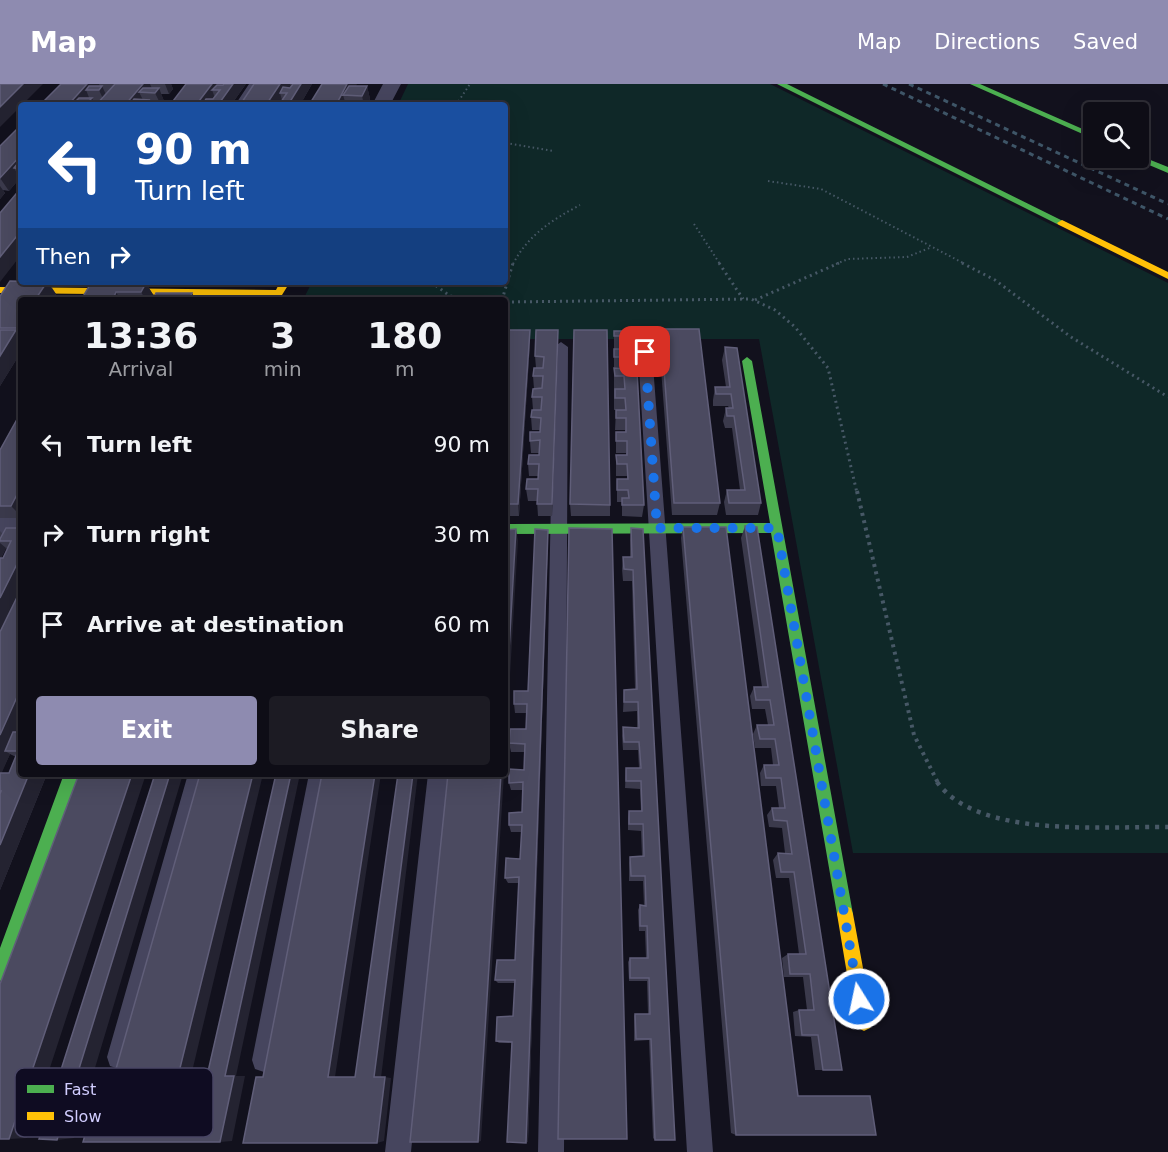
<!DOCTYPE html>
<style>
body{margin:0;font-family:"DejaVu Sans",sans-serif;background:#1c1b23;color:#f1f3f6;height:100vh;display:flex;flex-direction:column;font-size:22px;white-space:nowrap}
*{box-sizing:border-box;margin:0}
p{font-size:20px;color:#9b9ca1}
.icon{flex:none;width:33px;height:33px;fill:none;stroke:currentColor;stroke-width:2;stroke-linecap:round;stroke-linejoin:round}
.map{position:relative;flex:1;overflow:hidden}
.drawer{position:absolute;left:18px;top:213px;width:490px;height:480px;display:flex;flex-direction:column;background:#0e0d16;border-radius:6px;box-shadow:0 6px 24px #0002,0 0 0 2px #2e2d35}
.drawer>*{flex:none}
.top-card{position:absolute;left:18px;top:18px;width:490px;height:183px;border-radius:6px;box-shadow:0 6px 24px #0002,0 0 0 2px #2e2d35;background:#1a4fa0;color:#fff;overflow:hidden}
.buttons{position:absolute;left:1083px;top:18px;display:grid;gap:12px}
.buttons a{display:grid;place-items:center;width:66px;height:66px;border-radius:6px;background:#0e0d16;box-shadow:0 6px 24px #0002,0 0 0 2px #2e2d35;font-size:30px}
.pin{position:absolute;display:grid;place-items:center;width:51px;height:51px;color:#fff;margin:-26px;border-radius:12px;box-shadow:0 3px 9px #0006}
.me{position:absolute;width:66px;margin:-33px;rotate:350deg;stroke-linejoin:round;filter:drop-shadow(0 0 4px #0008)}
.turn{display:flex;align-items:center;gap:21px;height:126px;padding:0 18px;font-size:27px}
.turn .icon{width:78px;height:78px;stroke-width:2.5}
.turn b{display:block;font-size:42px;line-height:51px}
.then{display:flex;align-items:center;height:57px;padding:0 18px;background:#0003;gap:12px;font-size:22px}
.eta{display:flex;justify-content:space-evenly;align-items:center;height:102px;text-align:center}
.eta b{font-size:36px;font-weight:600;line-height:42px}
.action{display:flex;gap:12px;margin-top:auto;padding:12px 18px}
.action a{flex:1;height:69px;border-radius:6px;background:#8e8bb0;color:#fff;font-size:24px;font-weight:600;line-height:69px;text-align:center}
.action a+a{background:#1c1b23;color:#f1f3f6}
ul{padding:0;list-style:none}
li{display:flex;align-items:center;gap:18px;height:90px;padding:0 18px}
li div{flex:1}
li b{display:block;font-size:22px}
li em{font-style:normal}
header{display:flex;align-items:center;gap:36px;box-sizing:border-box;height:84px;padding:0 30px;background:#8e8bb0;color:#fff}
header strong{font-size:28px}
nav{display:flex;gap:33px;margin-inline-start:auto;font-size:21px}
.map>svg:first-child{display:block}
.green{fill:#0f2828}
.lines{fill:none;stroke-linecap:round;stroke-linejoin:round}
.path-far3{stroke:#475866;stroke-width:2;stroke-dasharray:1.5 3;stroke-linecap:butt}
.path-far2{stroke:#475866;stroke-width:3;stroke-dasharray:2 4;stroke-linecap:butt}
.path-far1{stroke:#475866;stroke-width:4;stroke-dasharray:3 4.5;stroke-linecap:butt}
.path{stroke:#475866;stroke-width:4.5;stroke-dasharray:4 6;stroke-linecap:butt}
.lane{fill:#46455e;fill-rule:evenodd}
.street{fill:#46455e;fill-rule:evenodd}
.fast{fill:#4caf50;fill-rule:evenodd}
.slow{fill:#ffc107;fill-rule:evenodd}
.rail{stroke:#3e5567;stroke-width:3;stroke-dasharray:5 4.5;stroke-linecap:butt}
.wall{fill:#3b3a4c;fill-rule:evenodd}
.shaded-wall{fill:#242331}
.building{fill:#4b4a60;stroke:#605e79;stroke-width:1.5}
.route{stroke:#1a73e8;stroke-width:10;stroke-dasharray:0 18}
.key{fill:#0f0c22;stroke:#494664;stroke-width:1.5}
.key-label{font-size:16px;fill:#d1cdff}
</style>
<header>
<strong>Map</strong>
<nav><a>Map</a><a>Directions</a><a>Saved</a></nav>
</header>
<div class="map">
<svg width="1168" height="1068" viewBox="0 0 1168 1068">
<rect width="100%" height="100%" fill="#12111d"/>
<path class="green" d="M408 0H770L1168 199V769H853L759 255H506V216H303L312 198H506V21H398Z"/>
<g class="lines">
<path class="path-far3" d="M456 21 470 0
M506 59 554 67
M768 97 821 105 965 180
M694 140 720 180
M513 180C528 151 552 136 580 121
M836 180 848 175 907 173 932 163"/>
<path class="path-far2" d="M719 179 743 215
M962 179 995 196 1071 253 1168 313
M431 198 450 212 470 216
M502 216 513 179
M755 216 839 179
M506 218 751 215 775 226 795 243 828 284 857 409"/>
<path class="path-far1" d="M857 407 914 651 938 699"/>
<path class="path" d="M937 698C978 755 1104 742 1168 743"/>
<path class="lane" d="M249 0H259L245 21H235Z
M561 258 568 263 564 1068H538L554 263Z
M645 263 652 268 713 1068H687L638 268Z
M188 690H208L131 973 128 982 119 985 110 982 107 973Z
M309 690H329L276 976 273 985 264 988 255 985 252 976Z
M428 690H448L411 1068H385Z"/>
<path class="street" d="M383 0H401L390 21H372Z
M0 434H21V458H0Z"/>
<path class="fast" d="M777 0H787L1067 139 1059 141Z
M970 0H980L1094 50V55Z
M1138 71 1168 83V89L1135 75 1138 74Z
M747 273 752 277 853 830 851 836 845 838 839 836 837 830 771 449 506 450V440L770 439 742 277Z
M64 690H80L9 888 6 894 0 897V864Z"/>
<path class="slow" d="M1062 136 1168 188V195L1059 141 1057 139Z
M280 198H290L282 211 279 212 0 209V203L276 206Z
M845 822 851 824 853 830 873 938 870 944 864 947 858 944 855 938 837 830 839 824Z"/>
<path class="rail" d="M883 0 1168 135
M909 0 1168 120"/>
</g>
<path class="wall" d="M61 0H171L173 5 169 10H161L164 17 161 21H96L98 19H94L95 21H40Z
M186 0H246L231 21H170Z
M254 0H312L300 21H240Z
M356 2H367L370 15 367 21H309Z
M21 41V96L20 94 9 107 3 106 5 109 0 115V62Z
M21 198H74L73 200 49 199 56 210 52 216H21V268L0 302V212Z
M114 198H149L147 201 154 212 152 216H81L115 199Z
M214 198H253L251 201Z
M661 245 720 419 717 431H672L659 258Z
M506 246H530V259L519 432H506Z
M558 246V259L552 432H538L537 417H528L526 405 538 395V392H529L528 380 539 371V369H531L530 357 540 348 541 346H532L531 333 533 326 532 313 534 305 533 292 536 284 535 272Z
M614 247H635L644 421 642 433 622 432V418H617V395H627V392H616V371H626V369H616V348H625V346H615L616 326H614Z
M725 263 761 419 758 431H726L724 418 727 406H740L732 344H725L723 337 726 324H729L728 322H713V316L715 303H726L722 276Z
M21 328V434H0V366Z
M570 420 610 421V432H571Z
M745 442 842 986H815L811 953 795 952 793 928 799 926H807L803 893H784L782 874 788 870H799L789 794H776L773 776 778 769H785L782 744 769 743 767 731 772 724H779L776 702H761L760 689 764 681H773L771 664H755L753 650 757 641H768L765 625H752L750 612 754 603H762L741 454Z
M683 443 736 1051 731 1049 681 454Z
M21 444 19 648 21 690H47L0 806V447L3 450ZM6 464 7 465 3 474H1ZM10 670 16 673 9 689H1Z
M631 444 655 1056 653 1054 649 956 634 957V932L635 930H648L647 897H629L628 878 630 874H646L645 847H639L638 826 640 821 644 822 643 797H629V779L630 773 642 772 641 747 628 746V734L629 727H641L640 705 625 704 626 684H639L638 666H623L622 652 623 643 637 644V627L623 628 624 606 635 605 632 497H623L622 485 623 473H630V456Z
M548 446V457L528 1057 526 1059 512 959H499L496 957 513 932 515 899H498L495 896 515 876 519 799H508L505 794 520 775 522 748H511L509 741 522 728 523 706H511L509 699 524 686 525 668H511L509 659 526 645 527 629H515L514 620 528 607Z"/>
<path class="shaded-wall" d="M23 0H43L0 43V23Z
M87 0H99L101 4 102 2 108 15 105 19 99 6H86L90 16 92 14 95 21H89L88 18H75L76 21H68Z
M143 0H150L153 7 139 8 144 18 125 21Z
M165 0H171L173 5 169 10Z
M212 0H225L220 6H212L215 14 210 21H196Z
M233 0H246L231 21H218Z
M280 0H290L291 2 286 9H280L282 16 278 21H266Z
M301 0H312L300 21H288Z
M347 0H357L351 12 343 11 346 21H336Z
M367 2 370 15 367 21H364L362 12Z
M159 4 164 17 161 21 155 9Z
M149 16 152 21H145Z
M21 71V85L14 84 20 94 9 107 0 94Z
M0 102 5 109 0 115Z
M21 147V171L0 198V173Z
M47 198 56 210 52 216H35Z
M145 198H149L147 201 154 212 152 216H146L141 208 146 200Z
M116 208 120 215 121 214 123 216H116L114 213Z
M192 209 196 216H189Z
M21 239V249L17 244Z
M16 246 21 252V268L0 302V272Z
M530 246V259L519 432 518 420Z
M558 246V259L552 432V420Z
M21 403V432L11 422Z
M516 445 518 457 506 658V618Z
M548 446V457L528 1057 526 1059Z
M0 459 6 464 0 476Z
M21 472V508L0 551V514Z
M21 604V644L11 667H5L10 670 0 693V651Z
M29 690H47L0 806V761Z
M132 690H146L27 1054 9 1055Z
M170 690H183L74 1054 57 1056Z
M253 690H263L191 992H178Z
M291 690H300L236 992H245L232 1057 220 1058 225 992Z
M375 690H381L335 993H328Z
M413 690H418L381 994 374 993Z
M501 690H504L481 1057 478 1058Z
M385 993 391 994 384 1057 377 1059Z"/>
<path class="building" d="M0 0H23L0 23Z
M61 0H87L68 21H40Z
M115 0H143L125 21H96Z
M186 0H212L196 21H170Z
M224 0H233L218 21H202L206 15H213L220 6H212L217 1H223Z
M254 0H280L266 21H240Z
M293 0H301L288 21H272L274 18H281L287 9H280L283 3 290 4Z
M322 0H347L336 21H309Z
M89 2H102L99 6H86Z
M349 2H367L362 12 343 11Z
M143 4H159L155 9 139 8Z
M79 14H92L88 18H75Z
M134 15 149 16 145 21 130 20Z
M21 41V71L0 94V62Z
M18 79H21V85L14 84Z
M21 104V147L0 173V129Z
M10 197 47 198 35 216H21V239L17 244H0V212Z
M91 199H146L141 208H116L114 213 121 214 120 216H81Z
M156 209H192L189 216H153Z
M661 245H699L720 419H674Z
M0 246H16L0 272Z
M506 246H530L518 420H506Z
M536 246H558L552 420H537L538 405H526L527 395H538L539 380H528L529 371H539L540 356 530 357V348H540L541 334 531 333 532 326H541L542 313H532L533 305 542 304 543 292H533L534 284H543L544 273 535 272Z
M574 246H607L610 421 570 420Z
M614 247H635L644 421H622V414H629L628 406H617V395H628L627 380H617L616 371H627V357H616V348H626V334H616V326H626L625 314H615V305H625L624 292H615L614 284 624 285V273H614V265H623L622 252H614Z
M725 263 737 264 761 419H729L727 406H745L734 332H727L726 324H733L731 310H716L715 303H730Z
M21 328V403L11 422H0V366Z
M745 442 757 443 842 986H823L818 951H802L799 926H814L810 890H790L788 870H806L794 788H781L778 769 792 770 787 737 774 736 772 724H785L781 694H766L764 681H779L775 655H760L757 641H774L770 616H756L754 603H768Z
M683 443H726L798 1012H870L876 1051H736Z
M6 444H21V472L0 514V474H3L11 457H0V455Z
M569 444 612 445 627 1055H558Z
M631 444 643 445 675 1056H655L651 955H636L635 930H650L649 894H630V874H648L647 842H640V821L646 822 645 792H631L630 773 644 772 643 740H629V727H642L641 697H626V684H641L639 658H624L623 643 639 644 638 618H624V606L637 605 633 486 624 485 623 473H632Z
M516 445 506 618V446Z
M535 445 548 446 526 1059 507 1058 512 958 496 957 497 933 513 932 515 896H495L497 876H515L519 793 505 794 506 774 520 775 522 741H509V729L522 728 523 698 509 699V685L524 686 525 660 509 659 510 645H526L527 620H514V607H528Z
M21 505V604L0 651V548Z
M13 648H21V690H29L0 761V710L1 707H0V689H9L18 667H5Z
M79 690H132L9 1055H0V900Z
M155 690H170L57 1056 39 1055Z
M200 690H253L178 992H207L276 690H291L225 992H234L220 1058H83L102 992H114Z
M322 690H375L328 993H355L398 690H413L374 993H385L377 1059H243L256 993H263Z
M448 690H501L478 1058H410Z"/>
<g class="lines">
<path class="route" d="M645 268 657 444H777L859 915"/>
</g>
<rect x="15" y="984" width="198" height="69" rx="9" class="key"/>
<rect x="27" y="1001" width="27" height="8" fill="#4caf50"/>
<rect x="27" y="1028" width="27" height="8" fill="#ffc107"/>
<g class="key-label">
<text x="64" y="1011">Fast</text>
<text x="64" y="1038">Slow</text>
</g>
</svg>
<div class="buttons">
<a><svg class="icon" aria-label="search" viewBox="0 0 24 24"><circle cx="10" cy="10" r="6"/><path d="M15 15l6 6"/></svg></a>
</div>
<div class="pin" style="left:645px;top:268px;background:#d93025"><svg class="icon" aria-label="arrive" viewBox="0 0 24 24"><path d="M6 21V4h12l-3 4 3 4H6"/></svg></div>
<svg class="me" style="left:859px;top:915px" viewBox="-20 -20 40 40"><circle r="17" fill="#1a73e8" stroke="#fff" stroke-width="3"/><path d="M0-11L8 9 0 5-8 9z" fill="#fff"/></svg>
<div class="top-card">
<div class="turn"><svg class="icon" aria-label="left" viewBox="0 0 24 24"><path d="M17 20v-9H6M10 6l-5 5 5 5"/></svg><div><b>90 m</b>Turn left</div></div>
<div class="then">Then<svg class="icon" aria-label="right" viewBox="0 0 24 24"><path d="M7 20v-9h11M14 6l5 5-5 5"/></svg></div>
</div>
<section class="drawer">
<div class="eta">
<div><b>13:36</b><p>Arrival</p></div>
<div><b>3</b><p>min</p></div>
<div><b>180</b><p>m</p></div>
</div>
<ul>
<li><svg class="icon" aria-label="left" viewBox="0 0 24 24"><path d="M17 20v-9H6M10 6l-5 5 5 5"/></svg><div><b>Turn left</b></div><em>90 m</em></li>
<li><svg class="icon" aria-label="right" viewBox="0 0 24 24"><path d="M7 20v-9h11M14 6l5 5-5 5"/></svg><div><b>Turn right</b></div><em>30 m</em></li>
<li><svg class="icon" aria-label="arrive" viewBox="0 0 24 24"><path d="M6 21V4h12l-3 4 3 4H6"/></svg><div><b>Arrive at destination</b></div><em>60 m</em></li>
</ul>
<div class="action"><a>Exit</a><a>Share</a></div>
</section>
</div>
